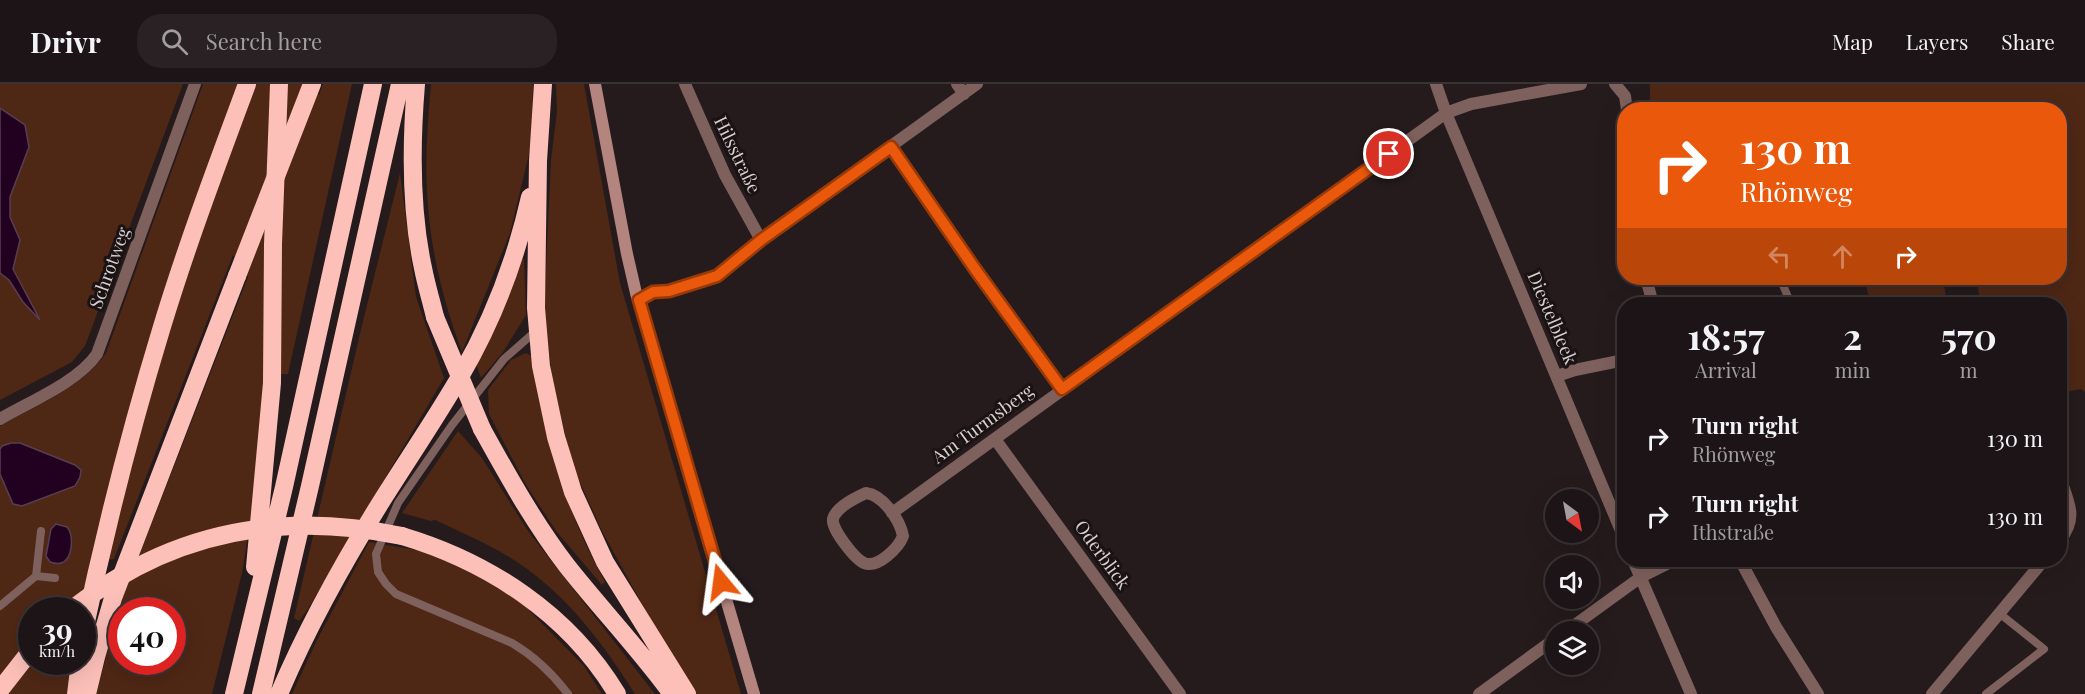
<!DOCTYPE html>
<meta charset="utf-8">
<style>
body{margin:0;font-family:"Playfair Display",serif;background:#292123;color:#f1f3f6;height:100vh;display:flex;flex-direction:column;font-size:22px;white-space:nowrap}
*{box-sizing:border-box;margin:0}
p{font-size:20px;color:#a09ea1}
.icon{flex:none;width:33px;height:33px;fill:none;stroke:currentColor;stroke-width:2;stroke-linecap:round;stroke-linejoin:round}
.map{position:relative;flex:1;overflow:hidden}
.details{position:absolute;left:1617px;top:213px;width:450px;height:270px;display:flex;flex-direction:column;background:#1c1416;border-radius:24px;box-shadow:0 6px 24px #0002,0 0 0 2px #3a3335}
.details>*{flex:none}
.top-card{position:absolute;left:1617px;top:18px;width:450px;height:183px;border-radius:24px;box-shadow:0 6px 24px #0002,0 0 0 2px #3a3335;background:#ea580c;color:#fff;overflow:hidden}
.needle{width:39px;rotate:148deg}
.controls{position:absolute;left:1545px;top:405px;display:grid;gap:12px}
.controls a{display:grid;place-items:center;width:54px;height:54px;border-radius:50%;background:#1c1416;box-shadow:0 6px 24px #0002,0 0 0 2px #3a3335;font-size:30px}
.speed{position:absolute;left:18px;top:513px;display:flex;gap:12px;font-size:30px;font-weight:700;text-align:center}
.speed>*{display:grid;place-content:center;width:78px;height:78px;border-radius:50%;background:#1c1416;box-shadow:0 6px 24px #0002,0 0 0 2px #3a3335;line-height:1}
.speed small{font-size:15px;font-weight:400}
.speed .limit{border:9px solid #d22;background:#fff;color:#111}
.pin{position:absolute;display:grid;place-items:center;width:51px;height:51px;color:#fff;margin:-26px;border:3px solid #fff;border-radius:50%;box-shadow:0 2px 6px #0007}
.me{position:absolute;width:66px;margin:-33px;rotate:344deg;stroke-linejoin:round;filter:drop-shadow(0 0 4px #0008)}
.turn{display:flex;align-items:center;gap:21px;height:126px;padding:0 24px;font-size:27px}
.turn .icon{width:78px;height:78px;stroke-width:2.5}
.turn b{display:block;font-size:42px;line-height:51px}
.lanes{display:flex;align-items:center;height:57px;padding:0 24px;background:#0003;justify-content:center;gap:30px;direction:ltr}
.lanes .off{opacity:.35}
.eta{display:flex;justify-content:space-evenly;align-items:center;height:102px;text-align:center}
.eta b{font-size:36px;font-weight:700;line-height:42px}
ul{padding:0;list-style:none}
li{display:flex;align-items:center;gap:18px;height:78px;padding:0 24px}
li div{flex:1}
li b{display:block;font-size:22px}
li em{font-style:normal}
header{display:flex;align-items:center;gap:36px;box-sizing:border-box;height:84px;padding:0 30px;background:#1c1416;border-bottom:2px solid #3a3335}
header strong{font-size:28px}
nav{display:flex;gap:33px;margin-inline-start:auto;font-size:21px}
.search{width:420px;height:54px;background:#292123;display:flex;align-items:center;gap:15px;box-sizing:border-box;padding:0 21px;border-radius:24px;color:#a09ea1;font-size:22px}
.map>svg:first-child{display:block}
.green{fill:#4f2715;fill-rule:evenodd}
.water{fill:#22001f;stroke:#583e54;stroke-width:1.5}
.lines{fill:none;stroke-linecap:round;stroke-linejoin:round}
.lane{stroke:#7e605c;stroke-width:8}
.street{stroke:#7e605c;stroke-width:12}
.secondary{stroke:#b4857f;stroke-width:12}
.highway{stroke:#fcc0b9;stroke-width:18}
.highway-bridge{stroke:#fcc0b9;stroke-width:18}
.route-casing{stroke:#983908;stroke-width:15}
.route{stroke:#ea580c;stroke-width:10}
.labels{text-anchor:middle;stroke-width:6;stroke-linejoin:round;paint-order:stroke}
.street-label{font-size:18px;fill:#d7d0d1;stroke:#1b1214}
</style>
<header>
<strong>Drivr</strong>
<div class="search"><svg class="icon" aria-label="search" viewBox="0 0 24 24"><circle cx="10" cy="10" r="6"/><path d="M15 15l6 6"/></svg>Search here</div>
<nav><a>Map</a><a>Layers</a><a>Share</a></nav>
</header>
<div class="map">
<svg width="2085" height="610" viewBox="0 0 2085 610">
<rect width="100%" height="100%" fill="#251b1d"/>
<path class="green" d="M0 0H183L85 262 72 278 0 316Z
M203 0H239L82 526H32V578H73L67 610H0V342C35 322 83 303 106 269Z
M255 0H272L269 31 264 160V295L252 427 242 489 212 610H96L121 518 248 193 233 171 114 475 107 476C116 439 124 402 134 365 167 241 211 120 255 0ZM122 526H172V578H122Z
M287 0H311L319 11 323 0H352L288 290H280V158Z
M431 0H533L531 62 510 149 462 268C443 217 429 161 427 106 425 71 428 35 431 0Z
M556 0H584L620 199 741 610H695L642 520 602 447 572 381 552 293 544 226 551 76 557 28Z
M1650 0H2085V308L2081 305 2060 309V220H1980L1977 194H2060V26L1650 25Z
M400 89 416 213 444 294 308 525 299 537 294 534 362 241Z
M520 175H524L526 231 503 268 481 294 475 277Z
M1865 194H1943L1947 220H1870Z
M526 269 532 272C544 355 565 425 605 498L602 501 556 447 525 399 489 330 488 306 511 276Z
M458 347 482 374 528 447 655 610H635C599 553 558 499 497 466 477 455 456 446 435 436L431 437 402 429Z
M369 458 440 470 519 516 584 582 602 610H292L317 556Z"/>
<path class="water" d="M0 24 25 41 29 63 10 113V133L20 156 13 185 40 236 23 218 9 196 0 189Z
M11 359H20L75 381 81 386 80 393 75 402 22 422 13 420 0 390V365L2 362Z
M56 440 67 443C74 451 73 476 61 479 58 480 53 479 50 478L46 472 51 445Z"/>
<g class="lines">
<path class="lane" d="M1780 194 1791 220
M537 246 504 275 452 341 398 419 376 470 378 488 386 500 396 510 512 559C534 572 552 589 568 610
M36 492 55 494
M0 522 36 492 41 447
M1986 610 2044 565 1999 529"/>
<path class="street" d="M685 0 725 91 761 156
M957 0 964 10
M1436 0 1446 29 1624 454
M1615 0 1625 12 1627 26
M891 63 975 185 1062 305
M1646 194 1653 220
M640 216 653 208 669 207 717 192 761 156 977 0
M1557 292 1575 286 1624 276
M0 335C29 318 78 298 97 270L195 0
M995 355 1180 610
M2060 394C2069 419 2078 434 2060 456
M866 409C883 411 900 436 903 452 899 463 878 485 864 479 855 475 831 445 833 435 836 423 855 414 866 409Z
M892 429 1446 29 1471 20 1581 0
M1633 476 1691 610
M1740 476 1776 543 1818 610
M1565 548 1641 493 1675 476
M1479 610 1556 554
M1932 610 2044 476"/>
<path class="secondary" d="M595 0 627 170 636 209 754 610"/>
<path class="highway" d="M416 0C411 60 410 124 423 184 426 200 431 216 435 233
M543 0 538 77 536 224 541 282 556 353 573 408 605 478 687 610
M482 345C508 392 534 439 567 482 601 525 639 565 672 610
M402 452C489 478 569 530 617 610
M255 483 272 299 273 160 279 0
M82 556C104 451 130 348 161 246 186 163 217 81 247 0
M0 606 32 565
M76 610 80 578
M87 610 96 573 113 514 237 192
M234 610 284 403 373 0
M261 610 310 402 400 0
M279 610C307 544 343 479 381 418 408 375 436 334 461 291 493 236 516 175 530 113"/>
<path class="highway-bridge" d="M237 192 312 0
M435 233 482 345
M71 526C169 448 280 426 402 452"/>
</g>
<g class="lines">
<g class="route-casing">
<path id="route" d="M721 498 639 216 653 208 669 207 717 192 761 156 891 63 975 185 1062 305 1389 70"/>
</g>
<use href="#route" class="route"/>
</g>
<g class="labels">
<g class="street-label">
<text transform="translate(737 71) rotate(64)" y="6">Hilsstraße</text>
<text transform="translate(110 184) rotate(-70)" y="6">Schrotweg</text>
<text transform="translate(1552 234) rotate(67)" y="6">Diestelbleek</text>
<text transform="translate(983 340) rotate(-36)" y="6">Am Turmsberg</text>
<text transform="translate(1102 471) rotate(54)" y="6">Oderblick</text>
</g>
</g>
</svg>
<div class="controls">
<a><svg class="needle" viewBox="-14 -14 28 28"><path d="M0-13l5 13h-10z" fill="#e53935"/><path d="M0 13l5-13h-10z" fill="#a09ea1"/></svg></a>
<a><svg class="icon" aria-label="sound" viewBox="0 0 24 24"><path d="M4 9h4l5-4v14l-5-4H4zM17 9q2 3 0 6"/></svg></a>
<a><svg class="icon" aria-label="layers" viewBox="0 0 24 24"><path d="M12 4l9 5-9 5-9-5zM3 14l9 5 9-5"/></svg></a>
</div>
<div class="speed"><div>39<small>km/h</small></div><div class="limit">40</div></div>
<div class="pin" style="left:1389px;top:70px;background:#d93025"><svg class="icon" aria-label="arrive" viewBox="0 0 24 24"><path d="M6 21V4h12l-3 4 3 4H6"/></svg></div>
<svg class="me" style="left:721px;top:498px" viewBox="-20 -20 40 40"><path d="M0-17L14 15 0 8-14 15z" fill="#ea580c" stroke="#fff" stroke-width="4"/></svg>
<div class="top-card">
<div class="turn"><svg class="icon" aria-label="right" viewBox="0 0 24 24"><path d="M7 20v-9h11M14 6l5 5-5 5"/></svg><div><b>130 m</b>Rhönweg</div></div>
<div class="lanes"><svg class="icon off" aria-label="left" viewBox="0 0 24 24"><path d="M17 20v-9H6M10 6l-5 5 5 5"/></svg><svg class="icon off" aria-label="ahead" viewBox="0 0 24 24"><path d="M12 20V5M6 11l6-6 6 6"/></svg><svg class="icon" aria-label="right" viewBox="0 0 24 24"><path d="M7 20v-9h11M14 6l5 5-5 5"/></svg></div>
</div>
<section class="details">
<div class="eta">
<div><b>18:57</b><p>Arrival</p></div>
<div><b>2</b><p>min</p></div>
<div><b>570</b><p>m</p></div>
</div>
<ul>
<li><svg class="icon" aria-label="right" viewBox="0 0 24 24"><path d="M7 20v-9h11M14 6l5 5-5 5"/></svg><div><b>Turn right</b><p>Rhönweg</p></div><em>130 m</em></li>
<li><svg class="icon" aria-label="right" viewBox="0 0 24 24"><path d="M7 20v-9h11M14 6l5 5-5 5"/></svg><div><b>Turn right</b><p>Ithstraße</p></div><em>130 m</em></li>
</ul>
</section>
</div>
